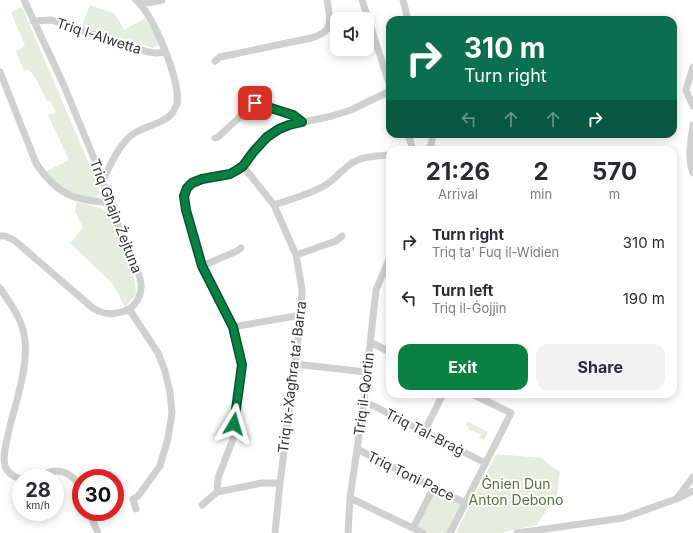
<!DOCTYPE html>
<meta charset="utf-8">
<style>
body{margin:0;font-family:Inter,sans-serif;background:#f2f2f3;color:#2b2b33;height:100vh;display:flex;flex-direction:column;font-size:15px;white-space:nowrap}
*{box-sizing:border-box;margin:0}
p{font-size:13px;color:#7c7c81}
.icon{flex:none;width:22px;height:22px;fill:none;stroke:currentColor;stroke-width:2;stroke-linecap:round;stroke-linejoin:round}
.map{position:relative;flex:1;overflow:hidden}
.panel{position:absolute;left:386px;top:146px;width:291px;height:252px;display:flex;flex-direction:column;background:#fff;border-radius:12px;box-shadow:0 2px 10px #0003}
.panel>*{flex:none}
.banner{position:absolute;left:386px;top:16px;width:291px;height:122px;border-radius:12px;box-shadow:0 2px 10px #0003;background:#0b6e4f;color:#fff;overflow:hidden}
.tools{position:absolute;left:330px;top:12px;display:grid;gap:8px}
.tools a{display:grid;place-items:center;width:44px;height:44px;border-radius:8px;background:#fff;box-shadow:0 2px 10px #0003;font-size:20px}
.speed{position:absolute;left:12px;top:469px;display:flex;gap:8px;font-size:20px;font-weight:700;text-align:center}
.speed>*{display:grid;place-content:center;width:52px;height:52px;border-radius:50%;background:#fff;box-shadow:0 2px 10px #0003;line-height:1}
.speed small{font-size:10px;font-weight:400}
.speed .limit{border:6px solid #d22;background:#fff;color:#111}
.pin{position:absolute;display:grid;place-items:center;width:34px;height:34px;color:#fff;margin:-17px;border-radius:8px;box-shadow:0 2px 6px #0006}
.me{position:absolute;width:44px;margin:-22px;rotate:7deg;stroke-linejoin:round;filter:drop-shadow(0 0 3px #0008)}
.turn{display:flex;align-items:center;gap:14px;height:84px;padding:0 12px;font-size:18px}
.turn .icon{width:52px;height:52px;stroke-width:2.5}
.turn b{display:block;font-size:28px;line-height:34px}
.lanes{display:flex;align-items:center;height:38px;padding:0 12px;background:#0003;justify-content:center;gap:20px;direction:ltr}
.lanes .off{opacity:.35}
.eta{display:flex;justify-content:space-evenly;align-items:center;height:68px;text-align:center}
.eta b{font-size:24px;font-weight:700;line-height:28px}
.primary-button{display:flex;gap:8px;margin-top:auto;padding:8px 12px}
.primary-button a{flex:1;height:46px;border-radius:12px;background:#0b8043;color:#fff;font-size:16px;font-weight:700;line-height:46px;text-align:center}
.primary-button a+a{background:#f2f2f3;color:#2b2b33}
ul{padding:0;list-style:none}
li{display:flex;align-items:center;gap:12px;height:56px;padding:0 12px}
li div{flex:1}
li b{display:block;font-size:15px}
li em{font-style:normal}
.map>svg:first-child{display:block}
.green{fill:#e6ecde}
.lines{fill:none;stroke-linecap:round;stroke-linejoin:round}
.minor{stroke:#d0d0d0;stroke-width:7}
.route-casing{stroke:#07532c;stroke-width:10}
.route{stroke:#0b8043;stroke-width:7}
.labels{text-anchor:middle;stroke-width:4;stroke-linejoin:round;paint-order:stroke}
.street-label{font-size:14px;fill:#333;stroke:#fff}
.park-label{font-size:14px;fill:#57723c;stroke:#fff}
</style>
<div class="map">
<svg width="693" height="533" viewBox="0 0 693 533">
<rect width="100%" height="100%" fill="#fff"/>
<path class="green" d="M90 5 115 14 124 30 145 18 159 40V44L153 48 82 26Z
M22 7 100 190 98 196C94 199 91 198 86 197 68 195 58 184 45 172L69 160 48 115 56 112 50 100 47 101 36 79 29 69 24 71 16 51 25 46 11 12Z
M76 202C91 206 100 205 111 217L135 281 136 295 125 307 112 283 70 243 83 227 75 212Z
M467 421 488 432 484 440 479 438 481 434 472 430 471 431 468 430 469 427 466 425Z
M496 454 542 458 552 467 560 471 557 494 537 525 500 533H456Z
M438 492 461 503 447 533H426L416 528 432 494Z"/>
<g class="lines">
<path class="minor" d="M362 0 390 86
M403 0 408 20
M142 4 162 0
M33 21 51 20 148 52 157 53 165 52
M215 61 220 57 311 38C335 32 330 19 327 0
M693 67 686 90 693 106
M0 72 36 163C45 177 57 190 72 196 83 201 97 201 109 203
M693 125C691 141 687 157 693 173
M408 134 413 150
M215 138 218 137 255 103 293 115 302 122
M427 150 431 145 433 134
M243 166 274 205 296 255 302 289 301 315 280 483 275 533
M103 180C111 164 119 144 133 134 144 126 166 123 173 112 174 110 176 106 177 104 181 82 153 13 136 0
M274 205C291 199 308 195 324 186 333 181 340 172 348 166 360 156 375 156 390 155
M0 236H5L14 240 94 309C113 319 139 312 141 288 142 284 140 279 139 275L107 199 103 180 62 81 24 0
M296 255 336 241 342 236
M202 266 237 251 241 248
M0 288C9 302 21 317 24 334 30 363 16 401 9 430 7 442 2 454 5 466 8 474 14 477 21 479
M129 309 158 353 165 371 170 392 172 413 168 438 160 466 138 496 133 499 136 509
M233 327 301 315
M370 342 390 352
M295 364 366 372
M364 401 485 463
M424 432 443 394
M357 449 465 503
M35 478C40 476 45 473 50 472 65 468 76 478 81 490
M217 492 262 483H280
M350 498 423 533
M677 498 693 477
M202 505 217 492 218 478 233 439 242 365 233 327 202 266 186 211 184 196 187 188 192 183 202 179 230 174 237 170 243 166 254 151 267 137 279 129 289 125 332 116 351 110 390 91
M89 512 98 533
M413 528 434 487
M348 533 350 498 364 401 376 290 390 257
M450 533 511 413 472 394
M517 533 623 518 676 499 693 491"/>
</g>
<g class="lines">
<g class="route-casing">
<path id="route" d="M234 424 242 365 233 327 202 266 186 210 184 196 187 188 192 183 202 179 230 174 237 170 243 166 254 151 267 137 279 129 289 125 302 122 293 115 255 103"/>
</g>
<use href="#route" class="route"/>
</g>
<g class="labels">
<g class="street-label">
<text transform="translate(99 36) rotate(18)" y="5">Triq l-Alwetta</text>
<text transform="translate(116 216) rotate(69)" y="5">Triq Għajn Żejtuna</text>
<text transform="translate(292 377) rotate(-83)" y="5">Triq ix-Xagħra ta' Barra</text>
<text transform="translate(364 394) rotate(-83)" y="5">Triq il-Qortin</text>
<text transform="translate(425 432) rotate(27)" y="5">Triq Tal-Braġ</text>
<text transform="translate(411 476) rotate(26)" y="5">Triq Toni Pace</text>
</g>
<g class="park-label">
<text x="516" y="489">Ġnien Dun<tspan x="516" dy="16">Anton Debono</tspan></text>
</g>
</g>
</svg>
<div class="tools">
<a><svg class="icon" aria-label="sound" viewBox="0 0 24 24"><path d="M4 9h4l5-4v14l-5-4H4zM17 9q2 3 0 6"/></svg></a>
</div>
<div class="speed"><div>28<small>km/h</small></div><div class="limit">30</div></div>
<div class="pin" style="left:255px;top:103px;background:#d93025"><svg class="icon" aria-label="arrive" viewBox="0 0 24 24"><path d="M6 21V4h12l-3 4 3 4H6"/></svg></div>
<svg class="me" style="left:234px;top:424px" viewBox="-20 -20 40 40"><path d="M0-17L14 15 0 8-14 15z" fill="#0b8043" stroke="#fff" stroke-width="4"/></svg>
<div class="banner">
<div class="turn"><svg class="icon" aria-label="right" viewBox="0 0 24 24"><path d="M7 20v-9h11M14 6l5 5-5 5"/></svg><div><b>310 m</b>Turn right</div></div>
<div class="lanes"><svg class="icon off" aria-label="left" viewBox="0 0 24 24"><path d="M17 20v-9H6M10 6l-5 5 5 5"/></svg><svg class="icon off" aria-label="ahead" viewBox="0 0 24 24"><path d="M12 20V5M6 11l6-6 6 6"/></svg><svg class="icon off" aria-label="ahead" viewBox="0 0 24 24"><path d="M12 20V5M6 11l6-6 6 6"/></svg><svg class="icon" aria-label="right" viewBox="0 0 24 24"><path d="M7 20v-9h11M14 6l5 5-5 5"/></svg></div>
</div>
<section class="panel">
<div class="eta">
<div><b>21:26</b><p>Arrival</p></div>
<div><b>2</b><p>min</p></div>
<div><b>570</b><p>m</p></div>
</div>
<ul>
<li><svg class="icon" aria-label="right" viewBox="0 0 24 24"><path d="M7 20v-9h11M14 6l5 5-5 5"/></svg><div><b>Turn right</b><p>Triq ta' Fuq il-Widien</p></div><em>310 m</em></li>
<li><svg class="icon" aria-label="left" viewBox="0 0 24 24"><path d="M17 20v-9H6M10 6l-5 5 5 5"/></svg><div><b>Turn left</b><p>Triq il-Ġojjin</p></div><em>190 m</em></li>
</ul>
<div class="primary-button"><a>Exit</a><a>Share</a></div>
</section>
</div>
